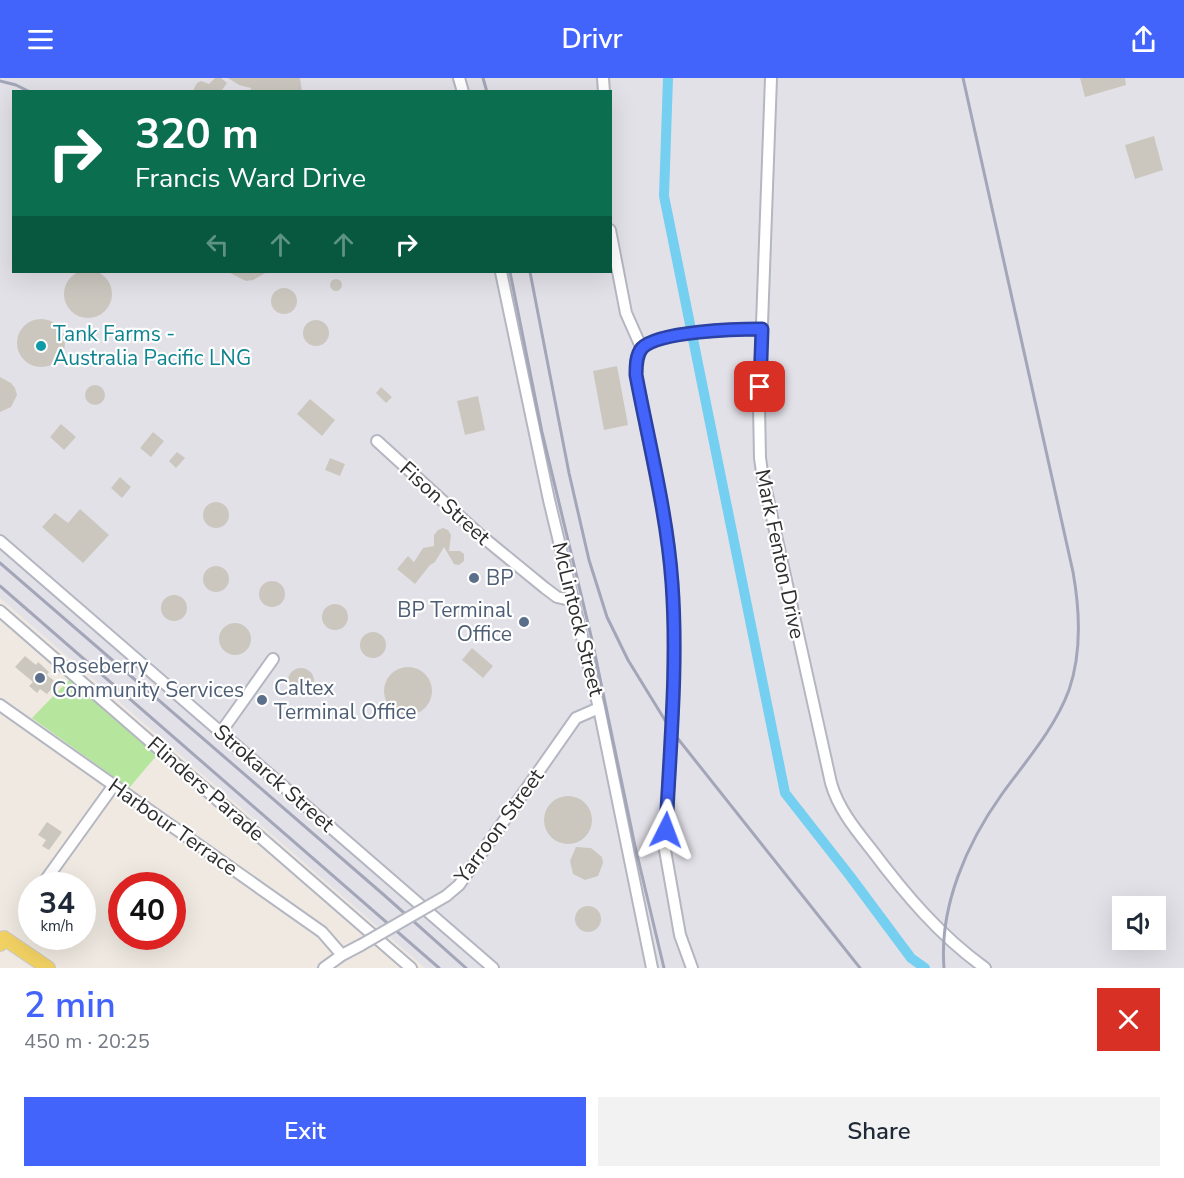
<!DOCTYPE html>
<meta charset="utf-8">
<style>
body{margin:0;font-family:"Nunito Sans",sans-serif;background:#f2f2f3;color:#1f2937;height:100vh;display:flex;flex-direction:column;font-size:22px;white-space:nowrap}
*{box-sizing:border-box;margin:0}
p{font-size:20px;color:#747a83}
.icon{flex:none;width:33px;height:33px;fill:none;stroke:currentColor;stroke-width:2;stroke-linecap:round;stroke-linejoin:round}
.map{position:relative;height:890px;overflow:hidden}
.panel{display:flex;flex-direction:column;background:#fff;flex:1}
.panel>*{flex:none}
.guide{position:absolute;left:12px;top:12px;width:600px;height:183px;border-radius:0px;box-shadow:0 6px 24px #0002;background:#0b6e4f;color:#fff;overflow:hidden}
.fabs{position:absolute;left:1112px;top:818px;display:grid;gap:12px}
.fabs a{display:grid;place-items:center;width:54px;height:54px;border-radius:0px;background:#fff;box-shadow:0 6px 24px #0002;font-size:30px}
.speed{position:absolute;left:18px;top:794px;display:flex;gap:12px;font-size:30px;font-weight:700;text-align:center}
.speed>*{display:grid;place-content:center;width:78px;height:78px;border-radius:50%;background:#fff;box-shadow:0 6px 24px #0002;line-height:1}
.speed small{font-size:15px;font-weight:400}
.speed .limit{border:9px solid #d22;background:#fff;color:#111}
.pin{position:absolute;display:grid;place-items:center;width:51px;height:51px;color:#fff;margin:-26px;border-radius:12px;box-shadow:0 3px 9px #0006}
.me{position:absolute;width:66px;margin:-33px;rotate:3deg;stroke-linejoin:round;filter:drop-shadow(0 0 4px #0008)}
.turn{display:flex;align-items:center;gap:21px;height:126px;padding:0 24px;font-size:27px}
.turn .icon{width:78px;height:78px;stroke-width:2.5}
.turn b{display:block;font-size:42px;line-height:51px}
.lanes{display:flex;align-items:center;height:57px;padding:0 24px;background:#0003;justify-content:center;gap:30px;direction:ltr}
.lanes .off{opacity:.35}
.round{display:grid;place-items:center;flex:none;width:63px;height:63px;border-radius:0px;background:#f2f2f3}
.head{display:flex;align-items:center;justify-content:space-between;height:102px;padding:0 24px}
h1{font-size:36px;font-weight:600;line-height:45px;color:#4264fb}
.action{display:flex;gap:12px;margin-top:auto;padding:12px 24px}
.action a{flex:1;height:69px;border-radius:0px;background:#4264fb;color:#fff;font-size:24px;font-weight:600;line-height:69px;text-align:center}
.action a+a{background:#f2f2f3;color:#1f2937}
header{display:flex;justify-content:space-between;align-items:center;height:78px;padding:0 24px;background:#4264fb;color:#fff;font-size:27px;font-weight:600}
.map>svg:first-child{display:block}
.industrial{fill:#e3e1e8;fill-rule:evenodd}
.green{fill:#b6e59e}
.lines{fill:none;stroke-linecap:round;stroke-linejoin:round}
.canal{stroke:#75cff0;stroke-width:10}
.building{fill:#cbc7bf}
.minor-casing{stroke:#b4b7c1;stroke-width:14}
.major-casing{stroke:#c9c9c9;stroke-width:16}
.minor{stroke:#fff;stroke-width:10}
.major{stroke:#f2d163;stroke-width:14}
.rail{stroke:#a3a6b8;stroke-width:3}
.minor-bridge-casing{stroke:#b4b7c1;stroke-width:14;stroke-linecap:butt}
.minor-bridge{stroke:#fff;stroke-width:10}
.route-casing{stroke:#2b41a3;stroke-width:15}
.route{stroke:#4264fb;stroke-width:10}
.culture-dot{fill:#0f9aa8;stroke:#fff;stroke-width:2}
.service-dot{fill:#5c6f8a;stroke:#fff;stroke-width:2}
.labels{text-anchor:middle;stroke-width:4.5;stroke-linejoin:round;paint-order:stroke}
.culture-label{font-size:21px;fill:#0d838f;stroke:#fff;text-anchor:start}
.street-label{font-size:21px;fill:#2e2e2e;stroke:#fff}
.service-label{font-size:21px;fill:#4e5e75;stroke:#fff;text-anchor:start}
</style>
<header><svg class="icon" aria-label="menu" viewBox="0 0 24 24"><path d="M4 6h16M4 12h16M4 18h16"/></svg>Drivr<svg class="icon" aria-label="share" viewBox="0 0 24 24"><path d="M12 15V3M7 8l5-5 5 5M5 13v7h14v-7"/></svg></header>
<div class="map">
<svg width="1184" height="890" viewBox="0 0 1184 890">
<rect width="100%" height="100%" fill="#efe9e1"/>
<path class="industrial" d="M0 0H1184V890H425L0 520ZM14 14H610V194H14ZM1122 828H1155V861H1122Z"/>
<path class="green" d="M70 601 157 677 129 710 32 640Z"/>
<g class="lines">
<path class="canal" d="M668 0 664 118 785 715 850 798 911 880 925 890"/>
</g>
<path class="building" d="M215 0H221L227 5 222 12 192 14 197 5 201 3 209 6Z
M228 0H300L302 14H250L251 10 239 7Z
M1080 0H1125L1126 7 1085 19Z
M1154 58 1163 92 1135 101 1125 67Z
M64 216a24 24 0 1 1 48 0a24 24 0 1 1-48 0Z
M228 194H267L253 202 246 203Z
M330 207a6 6 0 1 1 12 0a6 6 0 1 1-12 0Z
M271 223a13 13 0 1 1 26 0a13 13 0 1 1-26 0Z
M17 265a24 24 0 1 1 48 0a24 24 0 1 1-48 0Z
M303 255a13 13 0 1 1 26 0a13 13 0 1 1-26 0Z
M617 288 628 347 604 352 593 293Z
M0 299 11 305 15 310 17 317 11 329 0 334Z
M85 317a10 10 0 1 1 20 0a10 10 0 1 1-20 0Z
M381 309 392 319 386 325 376 315Z
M478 318 485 352 465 357 457 323Z
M310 321 335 342 322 358 297 336Z
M61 346 76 359 64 372 50 359Z
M153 354 164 363 151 379 140 370Z
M177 374 185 380 176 390 169 383Z
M330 380 345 386 340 398 325 392Z
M120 399 131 409 122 420 111 410Z
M203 437a13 13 0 1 1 26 0a13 13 0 1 1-26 0Z
M80 431 109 457 83 485 42 449 55 435 68 445Z
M443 450 448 452 451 457 449 473H460L464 476V483L459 487 454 486 444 469 435 484 430 487 415 506 397 491 408 478 414 484 423 470 434 468V457L438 452Z
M203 501a13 13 0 1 1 26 0a13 13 0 1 1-26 0Z
M259 516a13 13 0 1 1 26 0a13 13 0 1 1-26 0Z
M161 530a13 13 0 1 1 26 0a13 13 0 1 1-26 0Z
M322 539a13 13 0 1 1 26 0a13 13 0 1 1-26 0Z
M219 561a16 16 0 1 1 32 0a16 16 0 1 1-32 0Z
M360 567a13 13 0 1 1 26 0a13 13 0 1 1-26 0Z
M472 570 493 588 483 600 462 582Z
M25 578 36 587 38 584 49 594 47 597 57 605 47 616 40 611 37 615 29 608 33 604 15 589Z
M384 613a24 24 0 1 1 48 0a24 24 0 1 1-48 0Z
M288 603a13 13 0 1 1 26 0a13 13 0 1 1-26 0Z
M544 742a24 24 0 1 1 48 0a24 24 0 1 1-48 0Z
M47 744 62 754 49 772 42 768 46 762 38 757Z
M576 769 591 770 602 779 603 785 598 798 585 802 573 796 570 783Z
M575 841a13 13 0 1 1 26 0a13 13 0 1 1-26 0Z"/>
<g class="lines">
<g class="minor-casing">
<path id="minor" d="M459 0 463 14
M603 0 604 14
M771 0 759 328 760 380 762 394 831 705C838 730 855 751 871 771 904 815 940 858 985 890
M610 152 626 235 642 271
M501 194 549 422 599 630 652 890
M377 363 479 456 545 510 557 519 574 523
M0 463 493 890
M0 533 411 890
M0 627 322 854 342 877
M221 654 273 581
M42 807 114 707
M446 818 459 807 576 640 599 630
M324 890 342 877 361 867
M692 890 680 857 665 772 673 624 674 547 672 502 667 456 636 297C636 288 636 277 642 270 659 253 737 251 762 251"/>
</g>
<g class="major-casing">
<path id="major" d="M0 866 4 860 48 890"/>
</g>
<use href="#minor" class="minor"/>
<use href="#major" class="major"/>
<path class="rail" d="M483 0 487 14
M0 3 16 7 30 14
M510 194 542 354 592 562 635 768 664 890
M530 194 569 395 589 482 607 539 628 582 671 652 860 890
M0 485 384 817 466 890
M0 508 439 890
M944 890C939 828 967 765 1002 716 1026 683 1055 650 1069 612 1082 574 1080 533 1073 494L963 0"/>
<g class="minor-bridge-casing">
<path id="minor-bridge" d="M361 867 446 818"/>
</g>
<use href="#minor-bridge" class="minor-bridge"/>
</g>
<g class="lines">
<g class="route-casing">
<path id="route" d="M666 752C670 669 678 587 672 505 667 435 649 366 636 297 636 288 636 277 642 270 659 253 737 251 762 251L760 309"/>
</g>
<use href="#route" class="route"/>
</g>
<circle class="culture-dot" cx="41" cy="268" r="6"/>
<g class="service-dot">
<circle cx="474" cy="500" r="6"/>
<circle cx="524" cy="544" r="6"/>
<circle cx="40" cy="600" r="6"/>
<circle cx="262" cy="622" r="6"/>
</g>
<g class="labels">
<g class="culture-label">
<text x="53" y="263">Tank Farms -<tspan x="53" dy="24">Australia Pacific LNG</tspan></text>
</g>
<g class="street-label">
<text transform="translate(445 425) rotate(42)" y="7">Fison Street</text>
<text transform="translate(780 476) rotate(78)" y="7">Mark Fenton Drive</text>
<text transform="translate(578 541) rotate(76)" y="7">McLintock Street</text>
<text transform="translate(274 700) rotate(41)" y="7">Strokarck Street</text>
<text transform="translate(206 711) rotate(41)" y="7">Flinders Parade</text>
<text transform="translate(499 748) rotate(-54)" y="7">Yarroon Street</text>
<text transform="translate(173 749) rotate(35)" y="7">Harbour Terrace</text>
</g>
<g class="service-label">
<text x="486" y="507">BP</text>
<text x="512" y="539" text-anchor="end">BP Terminal<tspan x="512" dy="24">Office</tspan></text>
<text x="52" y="595">Roseberry<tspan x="52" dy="24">Community Services</tspan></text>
<text x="274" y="617">Caltex<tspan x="274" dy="24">Terminal Office</tspan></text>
</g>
</g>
</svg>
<div class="fabs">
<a><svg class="icon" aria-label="sound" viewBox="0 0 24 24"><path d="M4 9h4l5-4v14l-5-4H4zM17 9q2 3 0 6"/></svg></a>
</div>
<div class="speed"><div>34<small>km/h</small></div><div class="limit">40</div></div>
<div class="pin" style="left:760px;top:309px;background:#d93025"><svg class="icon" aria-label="arrive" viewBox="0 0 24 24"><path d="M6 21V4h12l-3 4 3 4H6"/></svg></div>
<svg class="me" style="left:666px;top:752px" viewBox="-20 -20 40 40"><path d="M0-17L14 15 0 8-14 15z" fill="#4264fb" stroke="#fff" stroke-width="4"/></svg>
<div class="guide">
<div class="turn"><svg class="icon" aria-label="right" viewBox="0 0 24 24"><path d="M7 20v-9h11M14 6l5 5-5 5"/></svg><div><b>320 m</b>Francis Ward Drive</div></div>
<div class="lanes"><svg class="icon off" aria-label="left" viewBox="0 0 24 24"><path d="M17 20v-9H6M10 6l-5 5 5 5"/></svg><svg class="icon off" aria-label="ahead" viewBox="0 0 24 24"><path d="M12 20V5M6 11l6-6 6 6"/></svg><svg class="icon off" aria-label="ahead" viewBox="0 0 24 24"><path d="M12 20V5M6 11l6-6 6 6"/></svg><svg class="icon" aria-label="right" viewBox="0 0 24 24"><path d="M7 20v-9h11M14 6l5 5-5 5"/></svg></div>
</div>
</div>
<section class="panel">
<div class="head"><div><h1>2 min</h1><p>450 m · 20:25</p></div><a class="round" style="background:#d93025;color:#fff"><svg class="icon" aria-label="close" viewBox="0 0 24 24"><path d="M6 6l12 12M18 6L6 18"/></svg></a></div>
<div class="action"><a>Exit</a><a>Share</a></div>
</section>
